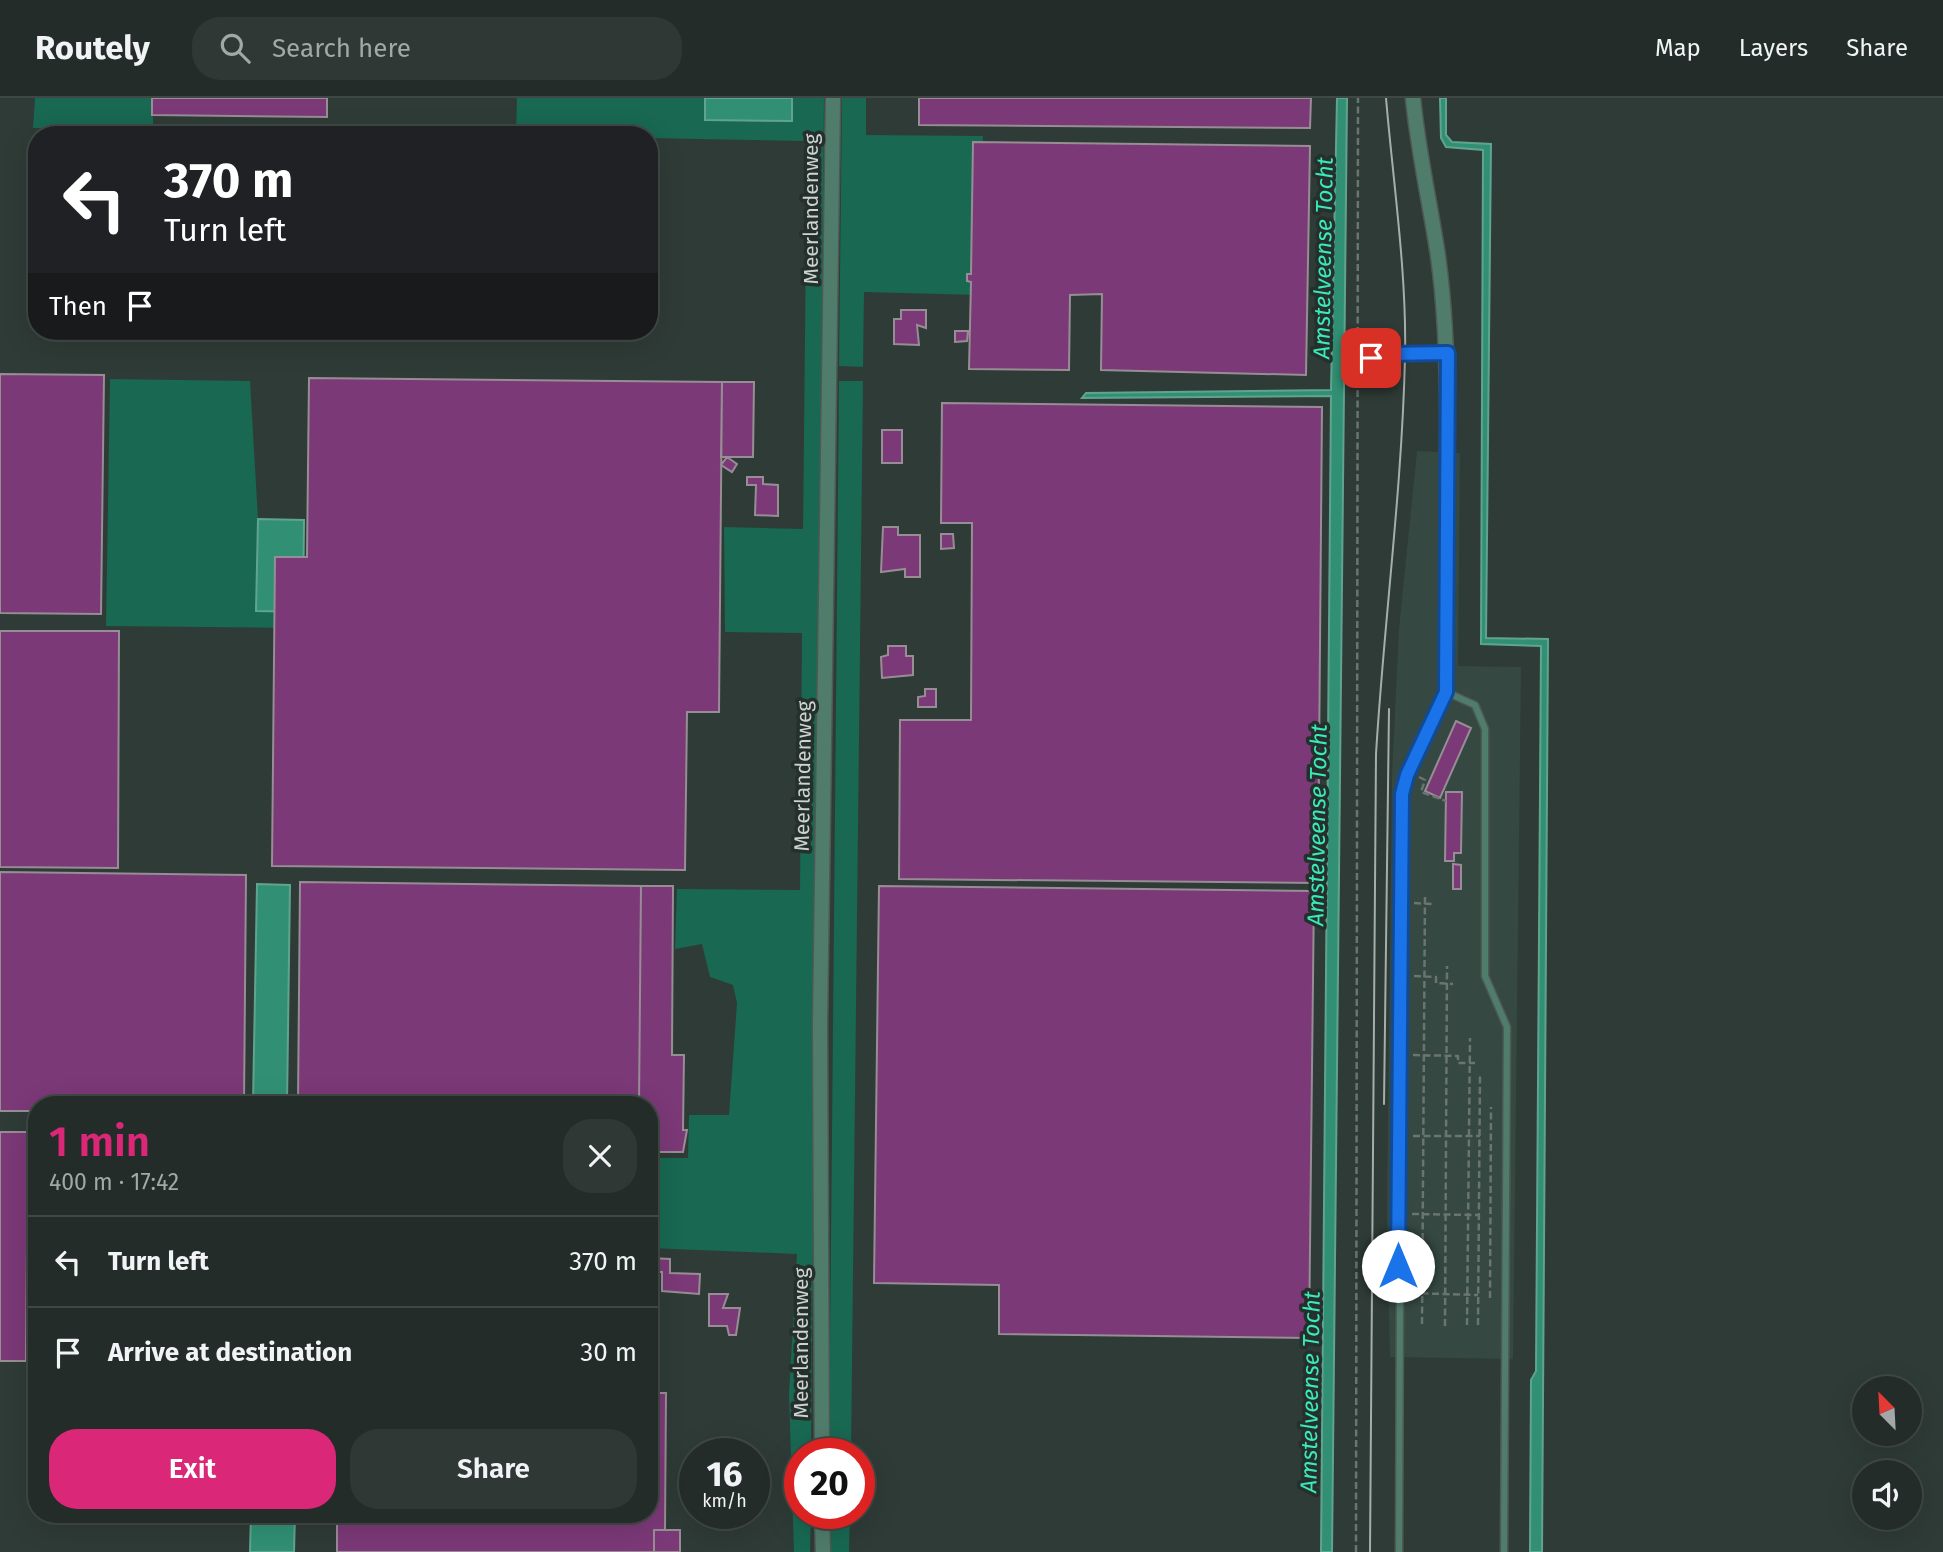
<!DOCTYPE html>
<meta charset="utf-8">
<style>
body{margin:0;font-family:"Fira Sans",sans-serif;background:#2f3834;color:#f1f3f6;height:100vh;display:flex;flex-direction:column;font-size:26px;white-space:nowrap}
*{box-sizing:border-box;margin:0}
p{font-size:23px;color:#a3a7a8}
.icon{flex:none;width:38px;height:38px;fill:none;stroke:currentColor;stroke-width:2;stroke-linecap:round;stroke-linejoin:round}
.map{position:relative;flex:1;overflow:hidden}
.drawer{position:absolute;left:28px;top:998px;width:630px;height:427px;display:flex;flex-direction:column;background:#232c28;border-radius:28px;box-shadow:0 7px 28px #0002,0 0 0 2px #404845}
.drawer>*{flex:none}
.hud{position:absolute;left:28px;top:28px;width:630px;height:214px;border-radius:28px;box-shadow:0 7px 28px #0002,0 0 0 2px #404845;background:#202124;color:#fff;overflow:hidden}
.needle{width:46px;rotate:336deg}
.tools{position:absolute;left:1852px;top:1278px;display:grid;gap:14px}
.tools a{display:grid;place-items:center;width:70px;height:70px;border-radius:50%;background:#232c28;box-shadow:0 7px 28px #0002,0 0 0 2px #404845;font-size:35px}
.speed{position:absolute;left:679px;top:1340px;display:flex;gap:14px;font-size:35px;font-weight:700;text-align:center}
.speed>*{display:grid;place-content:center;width:91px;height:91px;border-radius:50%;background:#232c28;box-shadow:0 7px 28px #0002,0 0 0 2px #404845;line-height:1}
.speed small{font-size:18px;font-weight:400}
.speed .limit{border:10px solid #d22;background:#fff;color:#111}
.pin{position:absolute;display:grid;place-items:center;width:60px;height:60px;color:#fff;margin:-30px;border-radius:14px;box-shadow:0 4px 10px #0006}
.me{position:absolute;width:77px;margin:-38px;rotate:0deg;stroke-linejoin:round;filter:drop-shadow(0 0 5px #0008)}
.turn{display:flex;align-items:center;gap:24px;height:147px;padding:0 21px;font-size:32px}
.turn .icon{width:91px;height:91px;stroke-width:2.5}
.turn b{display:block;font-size:49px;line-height:60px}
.then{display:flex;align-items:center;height:66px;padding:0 21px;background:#0003;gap:14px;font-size:26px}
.round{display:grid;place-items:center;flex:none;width:74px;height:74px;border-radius:28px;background:#2f3834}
.headline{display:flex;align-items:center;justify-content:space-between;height:119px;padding:0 21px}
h1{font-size:42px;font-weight:600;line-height:52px;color:#db2777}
.cta{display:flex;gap:14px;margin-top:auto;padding:14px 21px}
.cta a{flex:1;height:80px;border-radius:28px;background:#db2777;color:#fff;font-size:28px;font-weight:600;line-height:80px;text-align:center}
.cta a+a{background:#2f3834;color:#f1f3f6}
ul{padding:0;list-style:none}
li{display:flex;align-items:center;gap:21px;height:91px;padding:0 21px;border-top:2px solid #404845}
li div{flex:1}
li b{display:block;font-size:26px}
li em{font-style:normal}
header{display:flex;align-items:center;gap:42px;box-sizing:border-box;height:98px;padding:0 35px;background:#232c28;border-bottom:2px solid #404845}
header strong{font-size:33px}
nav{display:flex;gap:38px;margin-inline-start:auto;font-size:24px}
.search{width:490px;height:63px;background:#2f3834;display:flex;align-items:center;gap:18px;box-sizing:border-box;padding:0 24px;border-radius:28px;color:#a3a7a8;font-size:26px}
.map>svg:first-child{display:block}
.built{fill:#354841}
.green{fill:#186852}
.water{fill:#319074;stroke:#60a490;stroke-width:2}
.building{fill:#7b3977;stroke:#978d95;stroke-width:2}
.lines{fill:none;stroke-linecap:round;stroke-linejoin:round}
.service-casing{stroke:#4e5955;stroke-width:9}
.tertiary-casing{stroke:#4e5955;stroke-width:17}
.path{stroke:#6a7470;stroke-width:2.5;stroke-dasharray:7 3.5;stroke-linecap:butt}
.service{stroke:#507c6c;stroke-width:6}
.tertiary{stroke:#507c6c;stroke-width:14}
.tram{stroke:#a6aeaa;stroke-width:2}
.route-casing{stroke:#114b97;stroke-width:18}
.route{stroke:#1a73e8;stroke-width:12}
.labels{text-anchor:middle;stroke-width:7;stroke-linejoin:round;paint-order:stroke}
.street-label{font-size:21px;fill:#ccd3d0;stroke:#25302c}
.water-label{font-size:23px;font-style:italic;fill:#3be9ba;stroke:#25302c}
</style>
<header>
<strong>Routely</strong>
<div class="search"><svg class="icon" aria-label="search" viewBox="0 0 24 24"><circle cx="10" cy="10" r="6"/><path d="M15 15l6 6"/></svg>Search here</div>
<nav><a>Map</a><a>Layers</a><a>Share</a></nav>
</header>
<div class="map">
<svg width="1943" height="1454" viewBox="0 0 1943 1454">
<rect width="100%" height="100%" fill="#2f3b36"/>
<path class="built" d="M1417 353 1460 355 1458 568 1521 569 1513 1261 1390 1259 1387 1114 1392 676 1399 531Z"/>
<path class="green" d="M35 0H153V32L33 30Z
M517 0H705V22L791 23 792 0H824L811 1356H800V1416H811L810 1454H794L789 1296 797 1156 649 1150V1060H688L689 1017H729L737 905 733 887 710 879 702 846 675 851 677 791 800 792 802 535 725 534 724 429 803 431 807 43 649 40V37H516Z
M842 0H866V37L983 38 979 197 864 194 863 269 839 268Z
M110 281 250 283 258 421 256 513 303 514V530L106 528Z
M839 283H863L851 1356H829Z
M828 1416H850L849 1454H828Z"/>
<path class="water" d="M705 0H792V23L705 22Z
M1337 0H1347L1332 1454H1321L1331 298 1082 300 1086 295 1331 292Z
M1440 0H1446V37L1452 44 1491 46 1486 540 1548 541 1542 1454H1530L1531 1282 1536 1273 1541 548 1481 546 1483 52 1446 49 1441 40Z
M258 421 304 422 303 514 256 513Z
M257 786 290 787 287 1006H253Z
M251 1416H295L294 1454H250Z"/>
<path class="building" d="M152 0H327V19L152 17Z
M919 0H1311L1310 30 919 27Z
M973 44 1310 48 1306 277 1101 272 1102 196 1070 197 1069 272 969 271 971 184 967 183V176H971Z
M901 212H926V230L917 227 919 247 894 246V221H901Z
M955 233H968L967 243 955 244Z
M0 276 104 277 101 516 0 515Z
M309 280 722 284 719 614H687L685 772 272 768 275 459H307Z
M722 284H754L753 359H721Z
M942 305 1322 309 1318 785 899 781 900 622H971L972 425H941Z
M882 332H902V365H882Z
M727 359 737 366 732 374 721 367Z
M747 379H763V386L778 387V418L755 417 756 387H747Z
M883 429H898V437H920V479H905V471L881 474Z
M941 436H953L954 450 941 451Z
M0 533H119L118 770 0 769Z
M888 548H906V558H913V577L882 580 881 559 888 557Z
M925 591H936V609H918V599L925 598Z
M1456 623 1471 630 1440 700 1425 693Z
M1446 694H1462L1461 755H1454V763H1445Z
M1453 766 1461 767V791H1453Z
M0 774 246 777 244 1006H37V1013H0Z
M300 784 641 788 639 1006H298Z
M641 788H673L672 957H684L683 1032H687L683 1054H649V1006H639Z
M879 788 1314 793 1309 1240 999 1236V1187L874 1185Z
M0 1034H28L26 1263H0Z
M650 1160 670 1161V1175L700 1176 699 1196 662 1193V1174H650Z
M709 1196H728L723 1210H740L736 1237H729L727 1228H709Z
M649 1295H666L665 1432H654V1454H337V1416H649Z
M654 1432H680V1454H654Z"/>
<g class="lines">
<g class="service-casing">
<path id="service" d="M1371 260 1385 256 1446 255
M1446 594 1475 607 1485 631V878L1507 929 1504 1454
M1399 1454 1402 696 1407 677 1446 594 1447 356"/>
</g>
<g class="tertiary-casing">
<path id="tertiary" d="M1413 0C1418 53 1430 105 1438 158 1447 223 1448 289 1447 355
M822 1356 820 926 833 0
M822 1416 823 1454"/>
</g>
<path class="path" d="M1419 679 1425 682 1421 694 1446 703
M1414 805 1432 806
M1414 878 1436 879V885L1453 886
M1413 957 1458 958V965H1475
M1413 1038H1480
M1412 1116 1479 1117
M1411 1195 1478 1197
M1490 1200 1491 1009
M1422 1226 1425 796
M1467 1227 1470 940
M1478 1227 1480 977
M1445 1228 1447 868
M1356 1454 1358 0"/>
<use href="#service" class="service"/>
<use href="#tertiary" class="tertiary"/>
<path class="tram" d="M1384 1006 1389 611
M1370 1454 1376 656C1384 523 1402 392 1405 259 1407 176 1393 83 1386 0"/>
</g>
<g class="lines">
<g class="route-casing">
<path id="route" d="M1371 260 1385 256 1448 255 1446 594 1407 677 1402 696 1398 1168"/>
</g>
<use href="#route" class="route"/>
</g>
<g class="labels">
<g class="street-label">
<text transform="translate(811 111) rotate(-90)" y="7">Meerlandenweg</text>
<text transform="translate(803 678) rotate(-89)" y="7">Meerlandenweg</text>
<text transform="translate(801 1245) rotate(-90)" y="7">Meerlandenweg</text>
</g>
<g class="water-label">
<text transform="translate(1323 160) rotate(-89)" y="8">Amstelveense Tocht</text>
<text transform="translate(1317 727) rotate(-89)" y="8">Amstelveense Tocht</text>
<text transform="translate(1310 1294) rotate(-89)" y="8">Amstelveense Tocht</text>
</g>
</g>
</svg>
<div class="tools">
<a><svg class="needle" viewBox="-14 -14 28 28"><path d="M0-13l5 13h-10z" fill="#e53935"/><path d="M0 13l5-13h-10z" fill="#a3a7a8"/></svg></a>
<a><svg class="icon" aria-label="sound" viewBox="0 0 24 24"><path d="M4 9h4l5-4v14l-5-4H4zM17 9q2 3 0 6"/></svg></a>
</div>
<div class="speed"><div>16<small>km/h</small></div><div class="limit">20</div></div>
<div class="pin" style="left:1371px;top:260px;background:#d93025"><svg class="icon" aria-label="arrive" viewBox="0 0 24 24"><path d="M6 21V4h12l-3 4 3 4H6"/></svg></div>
<svg class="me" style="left:1398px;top:1168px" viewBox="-20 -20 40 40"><circle r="19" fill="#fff"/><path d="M0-13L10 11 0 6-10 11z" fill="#1a73e8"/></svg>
<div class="hud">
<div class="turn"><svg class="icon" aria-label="left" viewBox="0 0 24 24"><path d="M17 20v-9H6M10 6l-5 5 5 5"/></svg><div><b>370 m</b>Turn left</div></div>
<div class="then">Then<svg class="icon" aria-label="arrive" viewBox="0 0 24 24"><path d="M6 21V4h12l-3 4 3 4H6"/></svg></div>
</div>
<section class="drawer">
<div class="headline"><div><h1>1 min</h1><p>400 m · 17:42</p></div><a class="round"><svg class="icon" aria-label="close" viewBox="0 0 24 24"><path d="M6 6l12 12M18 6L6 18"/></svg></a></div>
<ul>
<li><svg class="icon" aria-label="left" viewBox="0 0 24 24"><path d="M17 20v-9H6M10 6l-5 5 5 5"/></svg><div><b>Turn left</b></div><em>370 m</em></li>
<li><svg class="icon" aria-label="arrive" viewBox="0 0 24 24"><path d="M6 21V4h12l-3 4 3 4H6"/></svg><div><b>Arrive at destination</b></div><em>30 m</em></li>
</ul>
<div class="cta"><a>Exit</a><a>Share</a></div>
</section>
</div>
